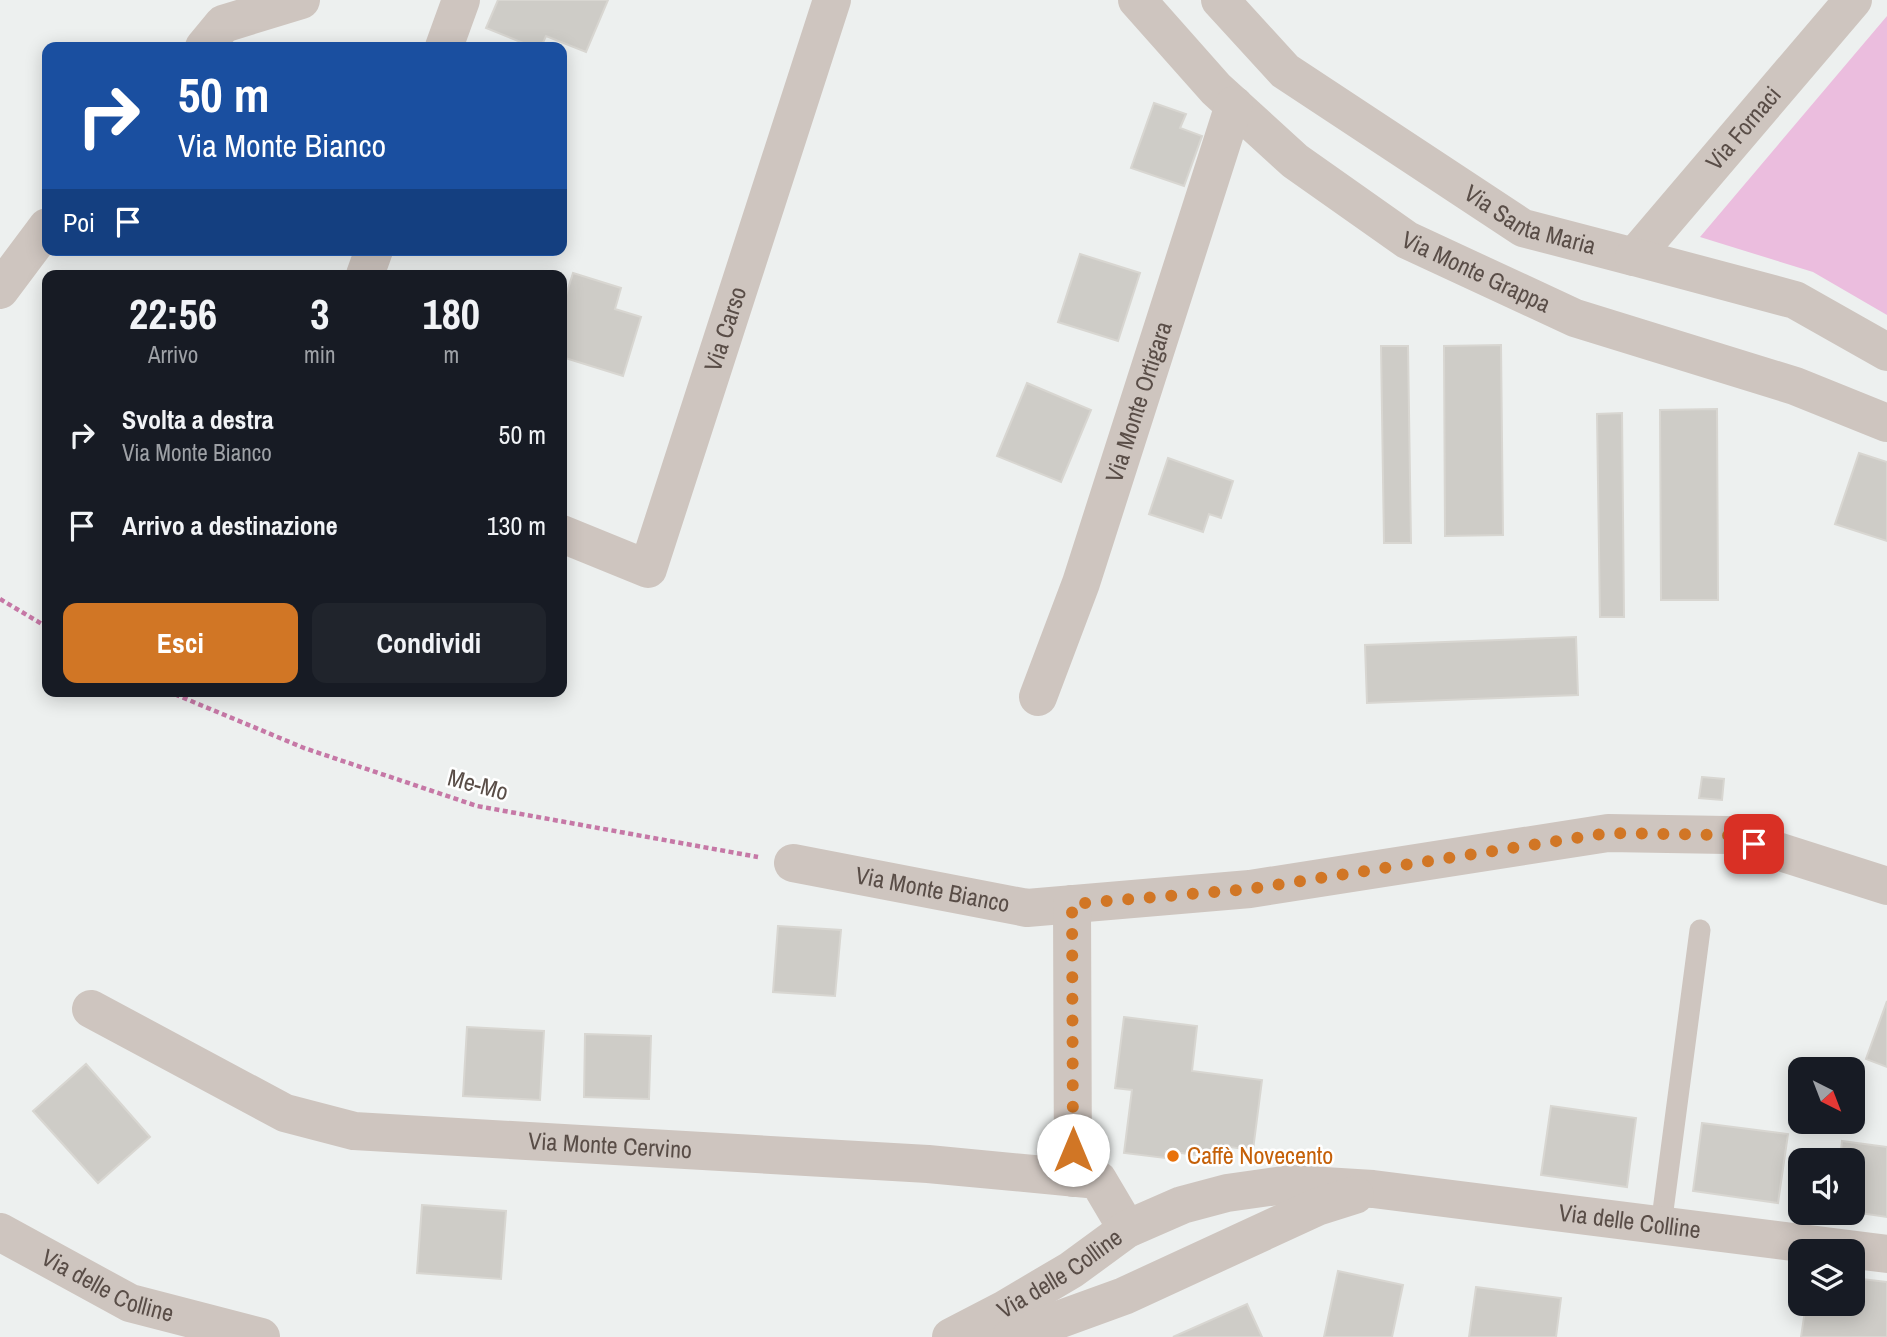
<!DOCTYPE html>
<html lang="it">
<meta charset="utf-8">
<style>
body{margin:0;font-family:"Archivo Narrow",sans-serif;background:#20242c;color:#f1f3f6;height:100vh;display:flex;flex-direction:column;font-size:26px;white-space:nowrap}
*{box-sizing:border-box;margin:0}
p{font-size:23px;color:#9ea1a6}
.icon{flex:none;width:38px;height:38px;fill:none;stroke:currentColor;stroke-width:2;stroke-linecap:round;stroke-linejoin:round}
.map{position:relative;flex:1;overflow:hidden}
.panel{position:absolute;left:42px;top:270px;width:525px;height:427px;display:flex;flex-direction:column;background:#171b24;border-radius:14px;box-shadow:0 4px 18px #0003}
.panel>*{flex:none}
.guide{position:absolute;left:42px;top:42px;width:525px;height:214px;border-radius:14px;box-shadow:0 4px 18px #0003;background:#1a4fa0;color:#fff;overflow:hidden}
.needle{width:46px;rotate:138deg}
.buttons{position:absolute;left:1788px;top:1057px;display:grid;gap:14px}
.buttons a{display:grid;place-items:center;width:77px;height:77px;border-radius:14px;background:#171b24;box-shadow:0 4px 18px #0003;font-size:35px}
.pin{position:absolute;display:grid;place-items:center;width:60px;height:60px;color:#fff;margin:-30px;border-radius:14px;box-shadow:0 4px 10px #0006}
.me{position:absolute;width:77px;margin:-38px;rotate:0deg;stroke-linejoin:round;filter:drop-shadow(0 0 5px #0008)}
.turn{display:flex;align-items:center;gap:24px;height:147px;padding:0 21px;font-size:32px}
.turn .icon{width:91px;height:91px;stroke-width:2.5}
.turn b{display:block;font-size:49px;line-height:60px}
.then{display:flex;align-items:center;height:66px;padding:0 21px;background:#0003;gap:14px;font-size:26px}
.eta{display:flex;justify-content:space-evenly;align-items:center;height:119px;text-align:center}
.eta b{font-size:42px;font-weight:700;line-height:49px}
.primary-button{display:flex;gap:14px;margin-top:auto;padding:14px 21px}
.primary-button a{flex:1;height:80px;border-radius:14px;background:#d17625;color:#fff;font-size:28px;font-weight:700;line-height:80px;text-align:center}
.primary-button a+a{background:#20242c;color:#f1f3f6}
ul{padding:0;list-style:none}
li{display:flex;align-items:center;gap:21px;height:91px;padding:0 21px}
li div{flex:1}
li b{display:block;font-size:26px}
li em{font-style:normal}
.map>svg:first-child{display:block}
.green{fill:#ebbdde}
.building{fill:#ceccc7;stroke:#d8d6d1;stroke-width:2}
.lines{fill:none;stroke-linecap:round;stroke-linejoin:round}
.path{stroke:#c678a6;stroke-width:4.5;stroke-dasharray:5 3.5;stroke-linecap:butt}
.service{stroke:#cec5bf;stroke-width:21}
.minor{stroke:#cec5bf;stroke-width:38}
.tertiary{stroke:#cec5bf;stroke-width:38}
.route{stroke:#d17625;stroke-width:12;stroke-dasharray:0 21.6}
.food-dot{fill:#e8710a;stroke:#fff;stroke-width:2.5}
.labels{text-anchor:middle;stroke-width:5;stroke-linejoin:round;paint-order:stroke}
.street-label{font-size:24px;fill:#594d47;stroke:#fff}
.food-label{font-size:24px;fill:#c56008;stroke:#fff;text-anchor:start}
</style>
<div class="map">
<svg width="1887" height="1337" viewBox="0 0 1887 1337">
<rect width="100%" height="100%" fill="#edf0ef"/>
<path class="green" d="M1887 16V315L1813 272 1700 237Z"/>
<path class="building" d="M498 0H608L586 52 546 36 541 47H533L486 28Z
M1154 103 1186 114 1180 128 1202 136 1184 186 1131 168Z
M1080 254 1140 273 1118 341 1058 322Z
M573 273 621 288 615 309 641 317 623 376 562 357V308Z
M1501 345 1503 535 1445 536 1444 346Z
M1381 346H1408L1411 543H1384Z
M1027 383 1091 410 1061 482 997 456Z
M1717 409 1718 600H1661L1660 410Z
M1622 413 1624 617H1600L1597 414Z
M1859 453 1887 462V541L1835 524Z
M1168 458 1233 481 1221 518 1209 514 1203 532 1149 514Z
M1576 637 1578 695 1367 703 1365 645Z
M1702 777 1724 779 1722 800 1699 798Z
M778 926 841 930 835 996 773 992Z
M1887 1001V1067L1866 1059Z
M1124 1017 1197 1026 1192 1071 1262 1080 1253 1150 1213 1145 1212 1157 1166 1151 1165 1158 1124 1153 1132 1090 1115 1088Z
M467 1027 544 1031 540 1100 463 1096Z
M585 1034 651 1036 649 1099 584 1097Z
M86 1064 150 1137 98 1183 33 1111Z
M1551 1106 1636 1118 1627 1187 1541 1175Z
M1702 1123 1788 1134 1778 1203 1693 1191Z
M1842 1141 1887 1147V1217L1853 1212V1160H1840Z
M422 1205 506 1211 501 1279 417 1273Z
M1338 1271 1403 1285 1392 1337H1324Z
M1853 1278 1887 1282V1337H1801L1806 1304H1853Z
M1476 1287 1561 1298 1556 1337H1469Z
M1247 1304 1262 1337H1173Z"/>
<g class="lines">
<path class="path" d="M0 599 47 627
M167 691 304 748 477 806 758 857"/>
<path class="service" d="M1661 1226 1700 930"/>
<g class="minor">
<path id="s1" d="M1137 0 1216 89 1295 161 1407 240 1575 318 1795 386 1887 423"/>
<path id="s2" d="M1220 0 1285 71 1523 228 1634 257 1853 0"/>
<path d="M204 47 223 24 301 0"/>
<path d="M444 47 461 0"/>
<path d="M365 275 374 250"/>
<path d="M0 290 47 227"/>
<path id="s3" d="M562 534 648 569 832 0"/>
<path id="s4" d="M1038 697 1081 583 1234 105"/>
<path id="s5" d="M793 863 1027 908 1250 889 1608 833 1727 835 1887 886"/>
<path d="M1072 904 1073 1178"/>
<path id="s6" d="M91 1009 285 1113 354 1131 928 1164 1098 1180 1127 1229"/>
<path id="s7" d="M0 1232 130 1303 261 1337"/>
<path id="s8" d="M951 1337 1005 1309 1071 1270 1127 1229 1182 1205 1227 1193 1291 1184 1373 1189 1887 1254"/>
<path d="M1011 1337 1124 1296 1317 1207 1355 1195"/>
</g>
<path class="tertiary" d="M1634 257 1795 300 1887 352"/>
</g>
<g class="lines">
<path class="route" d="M1073 1150 1072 904 1250 889 1608 833 1727 835 1754 844"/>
</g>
<circle class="food-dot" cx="1173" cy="1156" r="7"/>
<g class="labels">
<g class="street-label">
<text dy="8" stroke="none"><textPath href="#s2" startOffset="665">Via Fornaci</textPath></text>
<text dy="8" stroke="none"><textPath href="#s2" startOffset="385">Via Santa Maria</textPath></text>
<text dy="8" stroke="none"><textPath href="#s1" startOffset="439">Via Monte Grappa</textPath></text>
<text dy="8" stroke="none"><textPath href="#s3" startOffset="345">Via Carso</textPath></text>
<text dy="8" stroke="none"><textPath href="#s4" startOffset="312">Via Monte Ortigara</textPath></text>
<text transform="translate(478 785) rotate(15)" y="8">Me-Mo</text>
<text dy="8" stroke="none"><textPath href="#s5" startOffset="142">Via Monte Bianco</textPath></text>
<text dy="8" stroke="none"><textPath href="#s6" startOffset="548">Via Monte Cervino</textPath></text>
<text dy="8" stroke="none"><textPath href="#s8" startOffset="719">Via delle Colline</textPath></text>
<text dy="8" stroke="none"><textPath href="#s8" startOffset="126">Via delle Colline</textPath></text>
<text dy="8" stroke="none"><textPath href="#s7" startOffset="121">Via delle Colline</textPath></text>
</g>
<g class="food-label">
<text x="1187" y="1164">Caffè Novecento</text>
</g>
</g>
</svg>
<div class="buttons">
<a><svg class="needle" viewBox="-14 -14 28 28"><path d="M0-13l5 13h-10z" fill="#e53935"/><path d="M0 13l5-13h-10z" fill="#9ea1a6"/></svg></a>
<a><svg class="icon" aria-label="sound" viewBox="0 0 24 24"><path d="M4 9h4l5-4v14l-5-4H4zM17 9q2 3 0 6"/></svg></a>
<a><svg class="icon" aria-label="layers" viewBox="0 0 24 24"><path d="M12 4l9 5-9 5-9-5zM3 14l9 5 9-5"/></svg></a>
</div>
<div class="pin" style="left:1754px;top:844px;background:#d93025"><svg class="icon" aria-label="arrive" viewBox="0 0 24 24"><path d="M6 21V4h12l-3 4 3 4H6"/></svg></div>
<svg class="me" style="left:1073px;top:1150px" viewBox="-20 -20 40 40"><circle r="19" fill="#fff"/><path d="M0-13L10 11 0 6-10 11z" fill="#d17625"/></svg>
<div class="guide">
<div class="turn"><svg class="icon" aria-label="right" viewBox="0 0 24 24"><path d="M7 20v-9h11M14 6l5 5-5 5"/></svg><div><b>50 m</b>Via Monte Bianco</div></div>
<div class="then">Poi<svg class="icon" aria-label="arrive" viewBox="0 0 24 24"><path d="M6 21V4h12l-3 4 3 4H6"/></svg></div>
</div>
<section class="panel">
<div class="eta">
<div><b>22:56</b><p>Arrivo</p></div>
<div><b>3</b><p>min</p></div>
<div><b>180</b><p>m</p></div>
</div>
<ul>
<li><svg class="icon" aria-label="right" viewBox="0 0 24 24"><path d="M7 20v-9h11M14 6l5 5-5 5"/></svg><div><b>Svolta a destra</b><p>Via Monte Bianco</p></div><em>50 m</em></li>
<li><svg class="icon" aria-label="arrive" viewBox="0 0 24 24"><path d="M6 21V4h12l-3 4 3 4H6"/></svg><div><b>Arrivo a destinazione</b></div><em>130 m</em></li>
</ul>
<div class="primary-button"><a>Esci</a><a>Condividi</a></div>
</section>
</div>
